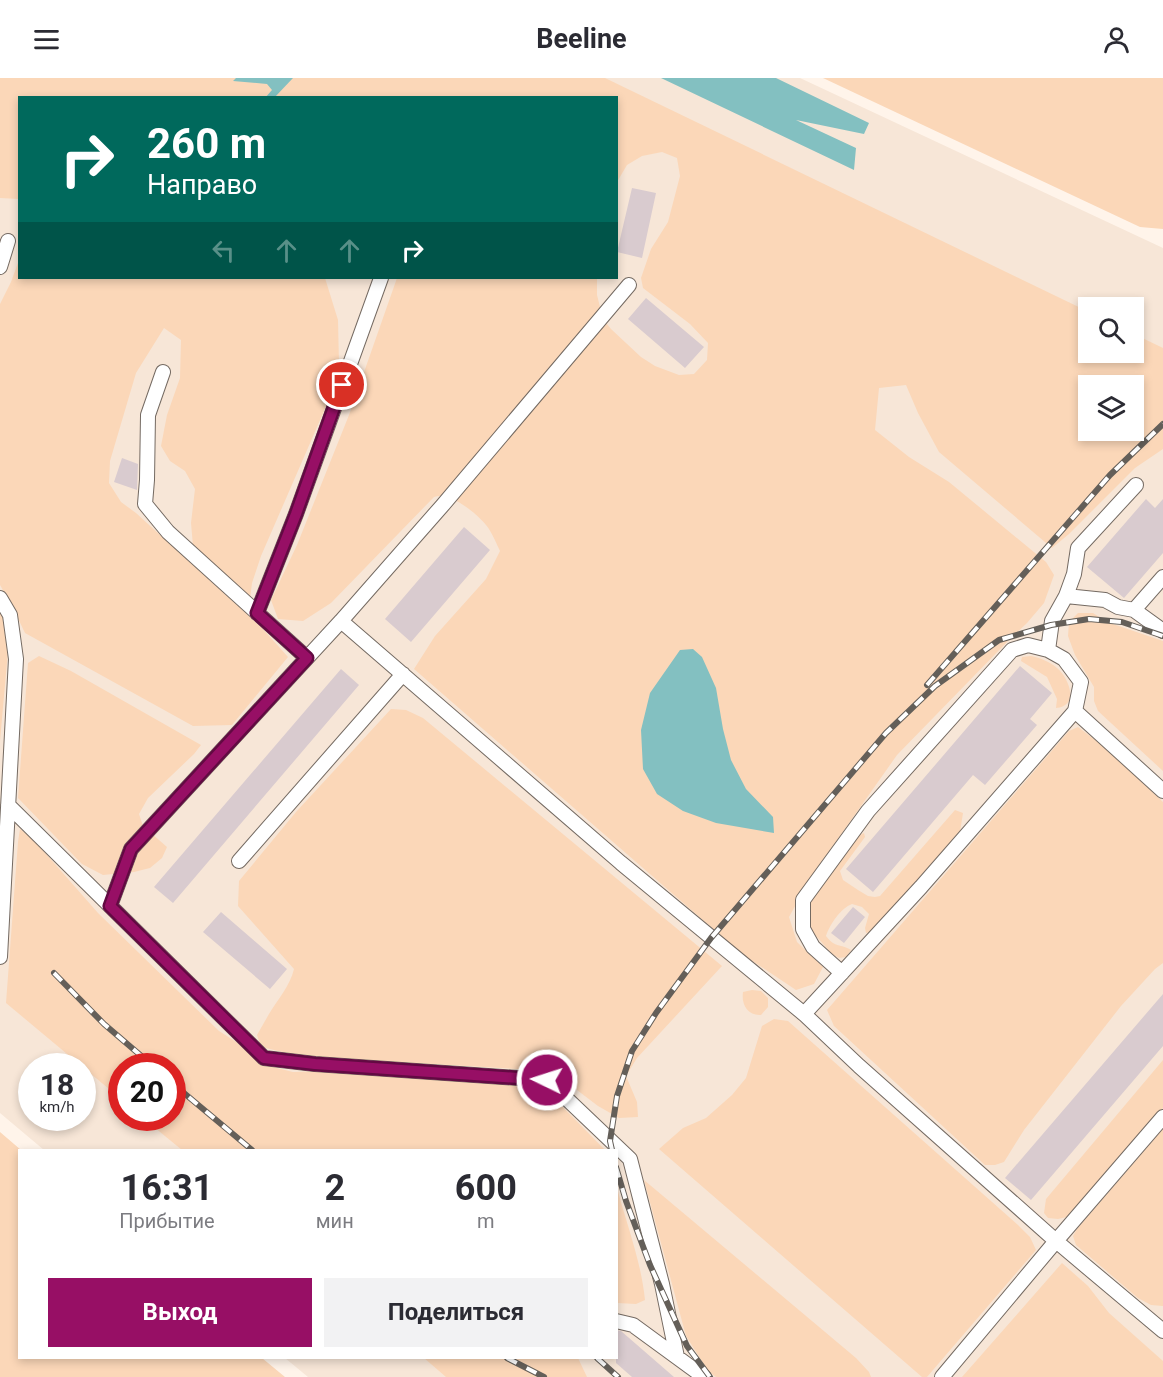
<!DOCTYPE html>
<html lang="ru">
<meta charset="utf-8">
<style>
body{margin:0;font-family:Roboto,sans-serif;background:#f2f2f3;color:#2b2b33;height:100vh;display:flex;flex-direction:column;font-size:22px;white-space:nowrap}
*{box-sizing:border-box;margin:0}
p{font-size:20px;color:#7c7c81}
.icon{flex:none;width:33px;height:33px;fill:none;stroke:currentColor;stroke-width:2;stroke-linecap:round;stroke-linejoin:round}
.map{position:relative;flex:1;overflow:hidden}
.sheet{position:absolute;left:18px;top:1071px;width:600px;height:210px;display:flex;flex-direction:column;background:#fff;border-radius:0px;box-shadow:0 3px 9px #0003}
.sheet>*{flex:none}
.banner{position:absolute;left:18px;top:18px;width:600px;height:183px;border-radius:0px;box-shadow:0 3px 9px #0003;background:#00695c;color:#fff;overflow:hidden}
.fabs{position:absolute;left:1078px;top:219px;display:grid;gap:12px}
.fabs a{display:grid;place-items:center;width:66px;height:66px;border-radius:0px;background:#fff;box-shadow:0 3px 9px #0003;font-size:30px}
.speed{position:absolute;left:18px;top:975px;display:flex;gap:12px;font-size:30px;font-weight:700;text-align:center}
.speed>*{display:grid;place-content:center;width:78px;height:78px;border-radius:50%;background:#fff;box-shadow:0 3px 9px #0003;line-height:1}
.speed small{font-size:15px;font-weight:400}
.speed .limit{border:9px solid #d22;background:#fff;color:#111}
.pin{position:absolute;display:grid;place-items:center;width:51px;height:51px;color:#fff;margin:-26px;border:3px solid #fff;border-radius:50%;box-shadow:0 2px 6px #0007}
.me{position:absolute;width:66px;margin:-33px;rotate:274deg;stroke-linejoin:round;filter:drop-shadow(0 0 4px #0008)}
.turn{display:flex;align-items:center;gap:21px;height:126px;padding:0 30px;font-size:27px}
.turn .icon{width:78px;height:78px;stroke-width:2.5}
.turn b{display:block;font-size:42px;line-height:51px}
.lanes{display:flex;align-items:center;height:57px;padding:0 30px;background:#0003;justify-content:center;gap:30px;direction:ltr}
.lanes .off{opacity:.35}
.eta{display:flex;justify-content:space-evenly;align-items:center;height:102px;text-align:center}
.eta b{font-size:36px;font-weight:700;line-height:42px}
.primary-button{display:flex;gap:12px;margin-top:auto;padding:12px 30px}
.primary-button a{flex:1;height:69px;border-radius:0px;background:#970f65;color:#fff;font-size:24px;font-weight:700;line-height:69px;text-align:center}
.primary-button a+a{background:#f2f2f3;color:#2b2b33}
header{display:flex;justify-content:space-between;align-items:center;height:78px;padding:0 30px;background:#fff;font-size:27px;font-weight:700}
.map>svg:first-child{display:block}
.built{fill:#f7e6d7;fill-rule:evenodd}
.green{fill:#fbd7b8;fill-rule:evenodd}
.water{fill:#83c0c1}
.building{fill:#d9cbcf}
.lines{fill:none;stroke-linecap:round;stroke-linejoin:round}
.minor-casing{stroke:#746a62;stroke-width:16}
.minor{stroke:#fff;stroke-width:14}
.rail-casing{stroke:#645f59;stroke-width:6}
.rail{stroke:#fff;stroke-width:4;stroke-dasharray:11;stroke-linecap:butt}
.route-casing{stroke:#620a42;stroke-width:15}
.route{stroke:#970f65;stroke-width:10}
</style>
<header><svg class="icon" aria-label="menu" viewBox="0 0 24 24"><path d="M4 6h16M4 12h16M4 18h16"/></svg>Beeline<svg class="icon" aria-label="person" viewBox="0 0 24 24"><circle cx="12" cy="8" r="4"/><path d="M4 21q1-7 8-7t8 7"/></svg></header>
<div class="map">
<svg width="1163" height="1299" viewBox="0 0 1163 1299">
<rect width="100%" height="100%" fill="#fff4ea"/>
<path class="built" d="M0 0H800L1163 170V1299H308L285 1280H616V1072H44L0 1035ZM20 20H616V200H20ZM1089 230H1134V274H1089ZM1089 308H1134V352H1089ZM32 988H82V1040H32ZM122 988H172V1040H122Z"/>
<path class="green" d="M0 0H605L1089 234V274H1134V256L1163 270V371L1135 390 1069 456 1052 470 939 374 918 335 906 307 879 310 875 352 909 379 949 404 1046 484 1054 497 1044 525 1027 545 1008 563 897 677 813 796 789 839 797 864 823 889 814 906 796 912 742 876 414 591 435 558 486 501 500 473C496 465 492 454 486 447 476 435 450 413 434 419L331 525 303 543 278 541 271 522 297 467 349 337 397 200H597V217L603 241 611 251 641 279 655 288 679 297 694 296 707 282 708 265 690 246 643 210 641 200 651 171 668 144 680 98 677 80 662 74 642 78 627 87 617 104 616 20H20L19 122V121L0 120ZM1089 308H1134V352H1089Z
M823 0H1163V151L1140 149Z
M19 182 20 200H325L338 242 339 286 334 310 261 478 252 505 250 521 193 468 191 445 195 411 185 393 170 383 161 368 167 337 180 300 181 262 164 250 136 295 110 383 109 405 121 424 136 435 262 550 288 579 232 647 193 648 25 555 13 530 0 507V226L11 204Z
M0 533 10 551 0 663Z
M1078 535H1093L1107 544 1163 563V693L1098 633 1094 623V609L1075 577 1068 558 1069 544Z
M39 578 71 593 201 667 194 676 148 720 139 736 143 748 167 769 162 780 150 790 134 794 103 797 82 786 18 720 28 585Z
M1031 578C1040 580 1049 583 1057 590 1069 600 1080 628 1056 630L1057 621 1047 599 1021 583 1022 579Z
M391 631 406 632 423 640 722 888 637 980 626 998 637 1024 638 1039 619 1040 598 1028 552 993 305 979 261 969 257 957C261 950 265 943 269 936 278 921 290 908 294 891L238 828 239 803 296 734Z
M1078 649 1103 668 1163 724V885L1155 891 1121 928 1024 1052 1004 1084 995 1087H985L834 948 827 932 1069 653Z
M955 732 963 735 960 754 871 854 866 855 865 850 869 836 862 829 852 826C841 830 830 846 826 858 836 871 840 865 851 872L846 879 839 880 832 876 809 850 808 837 811 824 827 799 854 763 860 757 864 755 865 759 840 793 843 802 858 812 868 818 875 819 880 818Z
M20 751 32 760 98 835 219 953 277 990 293 994 321 993 497 1006 524 1007 548 1014 605 1072H182L143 1040H172V988H122L121 1021 6 925 18 764Z
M752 912 761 913 768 920V929L761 937C748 938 741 927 743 914Z
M774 941 788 943 1018 1147 1030 1159 1036 1172 927 1299H922L659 1071 683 1050 706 1040 732 1017 746 1000 762 948Z
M1163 982V1030L1071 1138 1058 1141 1048 1140 1044 1135 1046 1121Z
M1163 1051V1228L1151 1227 1138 1220 1076 1167 1073 1158 1077 1151Z
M0 1054 21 1072H20V1280H262L285 1299H0Z
M644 1102 856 1280 869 1294 871 1299H716L708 1293 686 1258Z
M616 1106C626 1145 641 1182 645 1222L636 1226 617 1225Z
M1062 1185 1088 1208 1109 1235 1163 1283V1299H962Z
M424 1280H578L587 1299H446Z"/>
<path class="water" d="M236 0H293L275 19 265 20 272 12 267 6 233 3Z
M661 0H776L869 45 864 56 796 42 856 70 854 92Z
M693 571 702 579 716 610 723 651 731 682 746 711 773 739 774 755 716 745 683 733 657 716 643 691 641 652 650 615 680 572Z"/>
<path class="building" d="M632 110 656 115 642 180 617 174Z
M646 220 704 269 685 290 628 241Z
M122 380 138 386 137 412 114 404Z
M1146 421 1155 430 1163 421V475L1124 520 1087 489Z
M464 449 490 472 411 564 385 541Z
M1020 588 1052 615 1030 641 1037 647 985 707 973 697 873 814 846 791Z
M341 591 359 607 173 825 154 809Z
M853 829 865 839 844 865 831 855Z
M221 834 287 891 270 911 203 854Z
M1163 916V968L1031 1122 1005 1100Z
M616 1252 621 1253 674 1299H632L616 1285Z"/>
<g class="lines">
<g class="minor-casing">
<path id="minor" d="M0 189 8 163
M163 294 148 337 147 402 145 426 168 454 307 580
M1066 518 1105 522 1118 529 1134 532 1163 499
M0 520 10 537 16 581 0 879
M1134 532 1163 553
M257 535 296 436 381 200
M341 543 621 785 804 936 859 988 1056 1163 1163 1253
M1048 572 1052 543 1066 518 1074 496 1078 470 1136 407
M1075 633 1163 713
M8 727 264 980 315 986 547 1002 630 1081 662 1206 677 1279
M239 783 403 596
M110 828 131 771 341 543 442 428 629 207
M804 936 921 809 1075 633 1081 604 1064 581 1048 572 1028 567 1012 572 868 733 803 822V851L813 869 842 895
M616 1243 633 1247 704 1299
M942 1299 1056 1163 1163 1039"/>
</g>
<use href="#minor" class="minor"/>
<g class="rail-casing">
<path id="rail" d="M927 607 1110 397 1163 346
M54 895 104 946 153 988
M172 1005 252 1072
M612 1072 610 1063 617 1018 632 973 656 935 711 860 886 655 935 608 999 562 1051 547 1089 541 1122 544 1163 558
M616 1089 626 1123 650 1187 687 1268 710 1299
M507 1280 544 1299
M597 1280 618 1299"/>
</g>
<use href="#rail" class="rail"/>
</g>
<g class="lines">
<g class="route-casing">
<path id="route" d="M342 307 296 436 257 535 307 580 131 771 110 828 264 980 315 986 547 1002"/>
</g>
<use href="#route" class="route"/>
</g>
</svg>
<div class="fabs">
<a><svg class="icon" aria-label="search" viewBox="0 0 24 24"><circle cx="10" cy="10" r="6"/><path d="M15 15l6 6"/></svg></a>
<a><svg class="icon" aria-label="layers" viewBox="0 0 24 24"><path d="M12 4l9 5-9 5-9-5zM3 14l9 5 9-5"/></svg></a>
</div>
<div class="speed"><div>18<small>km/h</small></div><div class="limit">20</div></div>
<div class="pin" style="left:342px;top:307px;background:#d93025"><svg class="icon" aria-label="arrive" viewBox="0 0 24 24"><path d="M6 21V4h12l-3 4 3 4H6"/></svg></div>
<svg class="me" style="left:547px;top:1002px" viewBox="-20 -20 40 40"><circle r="17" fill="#970f65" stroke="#fff" stroke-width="3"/><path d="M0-11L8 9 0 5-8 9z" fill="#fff"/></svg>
<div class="banner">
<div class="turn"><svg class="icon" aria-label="right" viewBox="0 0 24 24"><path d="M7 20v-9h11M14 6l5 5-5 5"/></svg><div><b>260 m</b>Направо</div></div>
<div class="lanes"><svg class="icon off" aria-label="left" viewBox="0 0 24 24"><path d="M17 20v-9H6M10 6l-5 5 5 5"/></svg><svg class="icon off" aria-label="ahead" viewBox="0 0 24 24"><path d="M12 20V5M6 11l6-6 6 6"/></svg><svg class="icon off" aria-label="ahead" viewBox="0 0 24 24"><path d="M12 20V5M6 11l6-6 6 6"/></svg><svg class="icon" aria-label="right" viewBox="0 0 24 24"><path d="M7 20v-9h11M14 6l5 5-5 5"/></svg></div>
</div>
<section class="sheet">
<div class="eta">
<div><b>16:31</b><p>Прибытие</p></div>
<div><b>2</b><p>мин</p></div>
<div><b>600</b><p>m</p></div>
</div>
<div class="primary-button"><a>Выход</a><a>Поделиться</a></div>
</section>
</div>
